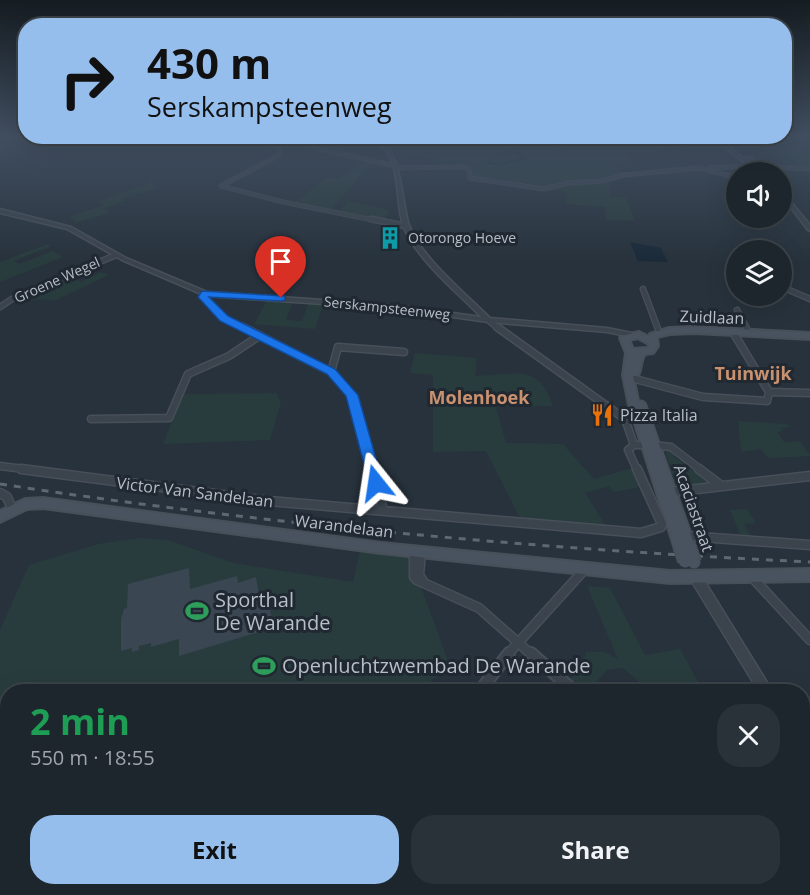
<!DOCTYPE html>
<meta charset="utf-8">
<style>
body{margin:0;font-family:"Open Sans",sans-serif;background:#2a3239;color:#f1f3f6;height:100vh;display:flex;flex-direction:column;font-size:22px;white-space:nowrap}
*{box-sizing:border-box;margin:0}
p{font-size:20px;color:#a0a5aa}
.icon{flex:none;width:33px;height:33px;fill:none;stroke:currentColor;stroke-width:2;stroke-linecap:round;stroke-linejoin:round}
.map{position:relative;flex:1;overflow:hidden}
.drawer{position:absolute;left:0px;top:684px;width:810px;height:212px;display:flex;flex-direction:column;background:#1d262d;border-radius:24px 24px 0 0;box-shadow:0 6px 24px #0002,0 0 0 2px #3b4349}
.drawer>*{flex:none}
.guide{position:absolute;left:18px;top:18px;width:774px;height:126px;border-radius:24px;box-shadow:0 6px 24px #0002,0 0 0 2px #3b4349;background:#96beed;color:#111;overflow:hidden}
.buttons{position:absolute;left:726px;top:162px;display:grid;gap:12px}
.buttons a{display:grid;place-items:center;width:66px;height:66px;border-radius:50%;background:#1d262d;box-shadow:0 6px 24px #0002,0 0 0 2px #3b4349;font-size:30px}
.pin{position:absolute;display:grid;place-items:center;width:51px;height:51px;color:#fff;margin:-62px -26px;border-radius:50% 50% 50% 0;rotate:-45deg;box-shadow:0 0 6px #0007}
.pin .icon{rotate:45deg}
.me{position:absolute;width:66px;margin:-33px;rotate:345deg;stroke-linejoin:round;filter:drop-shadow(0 0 4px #0008)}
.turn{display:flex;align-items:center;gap:21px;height:126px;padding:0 30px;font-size:27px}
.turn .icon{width:78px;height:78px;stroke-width:2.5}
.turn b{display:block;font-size:42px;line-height:51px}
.round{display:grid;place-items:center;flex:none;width:63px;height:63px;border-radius:24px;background:#2a3239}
.overview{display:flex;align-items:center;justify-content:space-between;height:102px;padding:0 30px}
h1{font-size:36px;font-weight:700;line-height:45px;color:#1e9e55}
.cta{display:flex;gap:12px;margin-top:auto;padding:12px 30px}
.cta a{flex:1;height:69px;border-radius:24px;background:#96beed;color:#111;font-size:24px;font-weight:700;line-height:69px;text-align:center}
.cta a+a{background:#2a3239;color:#f1f3f6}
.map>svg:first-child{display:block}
.green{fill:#293c3d}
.water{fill:#1b2a39}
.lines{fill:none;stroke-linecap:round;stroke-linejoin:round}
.stream-far1{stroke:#1b2a39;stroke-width:1.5}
.stream{stroke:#1b2a39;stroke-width:4}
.building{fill:#3a4652}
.minor-far4-casing{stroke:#474f59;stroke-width:5}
.minor-far3-casing{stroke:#474f59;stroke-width:7}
.minor-far2-casing{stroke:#474f59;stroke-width:9}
.minor-far1-casing{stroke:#474f59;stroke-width:11}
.minor-casing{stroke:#474f59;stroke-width:14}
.tertiary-casing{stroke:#474f59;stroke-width:3}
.secondary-casing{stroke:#474f59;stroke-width:4}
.minor-far4{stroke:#3b434d;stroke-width:4}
.minor-far3{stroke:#3b434d;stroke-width:4.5}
.minor-far2{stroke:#3b434d;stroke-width:6}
.minor-far1{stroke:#3b434d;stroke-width:8}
.minor{stroke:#3b434d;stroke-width:10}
.tertiary{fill:#3b434d;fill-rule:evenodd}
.secondary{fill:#49535f;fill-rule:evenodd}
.rail{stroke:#5d6873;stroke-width:3;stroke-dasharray:7 7;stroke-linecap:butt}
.secondary-bridge-casing{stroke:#474f59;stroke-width:16;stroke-linecap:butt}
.secondary-bridge{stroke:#49535f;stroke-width:13}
.route{fill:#1a73e8;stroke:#114b97;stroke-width:1.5}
.labels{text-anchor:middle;stroke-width:6;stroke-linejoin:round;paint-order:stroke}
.far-poi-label{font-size:14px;fill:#b7bec8;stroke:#202832;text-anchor:start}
.far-street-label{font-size:14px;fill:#b7bec8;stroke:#202832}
.street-label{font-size:16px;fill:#b7bec8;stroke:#202832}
.poi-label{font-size:16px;fill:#b7bec8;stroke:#202832;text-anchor:start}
.neighbourhood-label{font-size:18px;font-weight:bold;fill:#ca916f;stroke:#202832}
.near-poi-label{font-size:20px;fill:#b7bec8;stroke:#202832;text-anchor:start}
</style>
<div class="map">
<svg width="810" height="895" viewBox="0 0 810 895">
<rect width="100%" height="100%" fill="#27323c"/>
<path class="green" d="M377 137H404L394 148 405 137H442L436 141 458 145 481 137H511L509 140 518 147 471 168 455 163 434 165 441 160 416 156 399 161 394 148Z
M513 137H664L671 139 683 150 670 146 652 153 625 152 629 161 611 162 624 174 547 188 471 177V170L519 148 511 140Z
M734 137H786L793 141 810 142 787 143 792 148 810 156V168L791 167 765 150 752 146 759 145Z
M366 161 372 162 331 210 293 203 329 177 339 179Z
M609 180 611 197H626L635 221 607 220 604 207 567 204 566 192 549 190 566 184Z
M151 182 162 187 123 198 126 200 103 209 110 213 75 223 70 216 104 205 99 201Z
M349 201 389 210 385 220 334 211 341 209Z
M48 244 51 246 14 261 19 264 53 251 63 257 0 282V262Z
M101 272 109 275 56 300 17 299 69 275 81 282Z
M267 300 293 301 286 320 302 321 309 302 324 303 315 329 254 324Z
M415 353 477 358 475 376C515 375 538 362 553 406L496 407 506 443 563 444 594 479 632 468 641 487 613 492 609 486 585 493 606 526 520 518 486 451 433 452V375L410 373Z
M276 393 281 402 270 440 163 444 183 394Z
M738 421 787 424 790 427 781 428 783 431 777 432 784 442 800 441 810 456 768 458 761 449 741 452Z
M665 449 676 454 673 456 710 482 676 488Z
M747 509 756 523 744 524 751 536H741L730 510Z
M140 538 168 540 233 563 353 582 360 551 410 557C409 571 409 579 421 587L451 669 431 680 435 691 8 692V888H347L337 895H0V630L29 565 98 544Z
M587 586 610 588 645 655 680 649 703 691H650L623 668 607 670 588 691H584L570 679 583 662 586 652H604L618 659Z
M469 888H528L530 895H470Z"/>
<path class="water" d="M630 242 661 248 668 262 638 261Z
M7 740V786L3 787 0 780V741Z
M7 858 8 888H40L36 895H0V866Z"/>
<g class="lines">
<path class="stream-far1" d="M735 137 764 146
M553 140 566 152
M540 142 573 137
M736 149 787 145 788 142 810 143
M489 163 499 165 525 158 513 151"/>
<path class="stream" d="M0 733 8 729"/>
</g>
<path class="building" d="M189 568 190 589 237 576 238 583 256 577 261 607 270 604 272 628 179 656V639L151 647V643L139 646V650L132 652V648L121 651V619L124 609 127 608 128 584Z"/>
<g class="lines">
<g class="minor-far4-casing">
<path id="minor-far4" d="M305 137 308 145 319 149 396 166
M217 140 276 145 305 142
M396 168 462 167 469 169 470 178 544 189 568 183 602 181 624 175 699 168 736 177
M710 168 754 166 810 169
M221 186 283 202 378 221
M221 186 279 155 280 145"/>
</g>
<g class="minor-far3-casing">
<path id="minor-far3" d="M371 219 406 226
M782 287 810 299
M643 289 658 329
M206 294 204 299 224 318 245 329
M0 307 12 299 116 255
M737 310 747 329
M488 320 499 329"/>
</g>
<g class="minor-far2-casing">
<path id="minor-far2" d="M243 327 331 372 351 395 372 470
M497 327 625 419 634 445
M733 332 769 392
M331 372 338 347 404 352
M635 379 703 397 767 401 769 392 810 393
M91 419 169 418 188 374 229 356 259 336
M654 445 671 447 701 470
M0 466 32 470
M637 470 628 450 634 445H646"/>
</g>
<g class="minor-far1-casing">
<path id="minor-far1" d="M21 469 269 501 641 533 661 527 662 524 637 469
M372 469 383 510
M699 469 720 485
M671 492 810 476
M0 493 7 497 12 509
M686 536 810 545
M414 551V577L417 580 479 608 532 655
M421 552 419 575 423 581
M751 576 810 640
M507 655 585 569"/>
</g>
<g class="minor-casing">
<path id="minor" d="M531 653 575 692
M479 692 509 653
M566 888 568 895
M790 888 799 895
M355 895 366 888
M397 895 399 888"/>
</g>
<g class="tertiary-casing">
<path id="tertiary" d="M372 137C401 137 402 205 409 225 419 255 467 295 490 318L607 328 632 333V337L607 332 488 322 396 309 206 296 122 260 67 229 0 213V209L71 227 126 258 207 292 396 305 481 317C458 293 422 264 407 234 394 210 402 178 388 154 383 147 378 142 372 137Z
M712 137H717L760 172H756Z
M746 157H750L769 172H765L746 159Z
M782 191 810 225V231L808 230 782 196Z
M695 571 699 572 773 692H759L691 580 690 576 691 572Z
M802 742C810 747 810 759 810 769 799 765 802 752 802 742Z"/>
</g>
<g class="secondary-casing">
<path id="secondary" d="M694 327 810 333V339L694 333 670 334 657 337 658 346 653 353 645 354C640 361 642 368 638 376H633L638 401 643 402 645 404 695 547 693 551 689 552 684 550 680 551 676 550 674 546 629 405 623 375 626 353 620 338 621 336 639 332 649 337 650 334 669 328ZM638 338 649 344 648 348 633 349 629 340Z
M43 498 381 543 670 571 810 569V581L670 583 381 553 43 508 27 509 0 522V511L25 499Z"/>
</g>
<use href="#minor-far4" class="minor-far4"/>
<use href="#minor-far3" class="minor-far3"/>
<use href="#minor-far2" class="minor-far2"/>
<use href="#minor-far1" class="minor-far1"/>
<use href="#minor" class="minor"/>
<use href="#tertiary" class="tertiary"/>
<use href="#secondary" class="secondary"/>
<path class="rail" d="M0 484C269 525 538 549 810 562"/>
<g class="secondary-bridge-casing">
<path id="secondary-bridge" d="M680 546 685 561
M689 547 694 562"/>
</g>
<use href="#secondary-bridge" class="secondary-bridge"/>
</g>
<linearGradient id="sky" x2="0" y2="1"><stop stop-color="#151c21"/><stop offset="0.52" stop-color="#414f61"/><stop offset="1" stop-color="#414f61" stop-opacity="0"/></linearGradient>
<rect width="810" height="262" fill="url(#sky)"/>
<path class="route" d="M202 291 285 296V300L281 301 209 297 228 316 335 369 358 395 383 483 381 487H371L369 483 346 396 327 374 220 321 198 297Z"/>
<defs>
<g id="building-bare" transform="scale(1.8)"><path d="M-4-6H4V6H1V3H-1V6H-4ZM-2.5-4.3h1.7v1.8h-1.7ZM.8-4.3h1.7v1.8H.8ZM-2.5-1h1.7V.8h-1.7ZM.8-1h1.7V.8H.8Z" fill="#0f9aa8" stroke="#202832" stroke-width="2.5" paint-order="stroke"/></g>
<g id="restaurant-bare" transform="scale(1.8)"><path d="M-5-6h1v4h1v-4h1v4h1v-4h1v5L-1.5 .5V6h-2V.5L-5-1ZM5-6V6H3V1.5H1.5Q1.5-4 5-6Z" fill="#e8710a" stroke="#202832" stroke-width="2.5" paint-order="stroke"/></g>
<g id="stadium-bare" transform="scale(1.8)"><path d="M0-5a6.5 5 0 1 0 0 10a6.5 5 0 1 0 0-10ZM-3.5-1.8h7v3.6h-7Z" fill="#2e9e5b" stroke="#202832" stroke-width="2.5" paint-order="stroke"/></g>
</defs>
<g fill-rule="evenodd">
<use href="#building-bare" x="390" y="238"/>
<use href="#restaurant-bare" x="602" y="415"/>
<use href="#stadium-bare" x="197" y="611"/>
<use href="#stadium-bare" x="264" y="666"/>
</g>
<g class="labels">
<g class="far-poi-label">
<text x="408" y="243">Otorongo Hoeve</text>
</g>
<g class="far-street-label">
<text transform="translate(57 280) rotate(-24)" y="5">Groene Wegel</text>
<text transform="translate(387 308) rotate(6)" y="5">Serskampsteenweg</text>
</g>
<g class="street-label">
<text transform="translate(712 317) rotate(2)" y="6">Zuidlaan</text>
<text transform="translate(195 492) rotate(7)" y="6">Victor Van Sandelaan</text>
<text transform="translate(694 508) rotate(71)" y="6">Acaciastraat</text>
<text transform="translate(344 526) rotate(7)" y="6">Warandelaan</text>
</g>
<g class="poi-label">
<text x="620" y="421">Pizza Italia</text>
</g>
<g class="neighbourhood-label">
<text x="753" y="380">Tuinwijk</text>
<text x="479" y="404">Molenhoek</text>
</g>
<g class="near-poi-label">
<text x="215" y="607">Sporthal<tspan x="215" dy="23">De Warande</tspan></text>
<text x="282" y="673">Openluchtzwembad De Warande</text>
</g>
</g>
</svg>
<div class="buttons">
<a><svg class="icon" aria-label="sound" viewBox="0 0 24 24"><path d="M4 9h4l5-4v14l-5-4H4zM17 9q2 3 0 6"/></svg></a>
<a><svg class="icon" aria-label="layers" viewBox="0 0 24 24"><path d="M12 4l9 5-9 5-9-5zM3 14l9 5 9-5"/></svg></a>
</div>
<div class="pin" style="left:281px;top:298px;background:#d93025"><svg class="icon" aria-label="arrive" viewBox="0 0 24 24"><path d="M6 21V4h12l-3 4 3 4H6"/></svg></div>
<svg class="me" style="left:376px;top:483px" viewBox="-20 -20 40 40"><path d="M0-17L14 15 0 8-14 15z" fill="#1a73e8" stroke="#fff" stroke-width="4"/></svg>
<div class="guide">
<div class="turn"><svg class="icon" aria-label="right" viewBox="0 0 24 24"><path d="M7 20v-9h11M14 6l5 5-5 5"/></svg><div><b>430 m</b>Serskampsteenweg</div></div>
</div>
<section class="drawer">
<div class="overview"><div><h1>2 min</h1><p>550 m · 18:55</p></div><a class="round"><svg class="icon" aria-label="close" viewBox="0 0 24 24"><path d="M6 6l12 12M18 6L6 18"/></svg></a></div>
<div class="cta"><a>Exit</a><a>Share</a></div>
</section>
</div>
